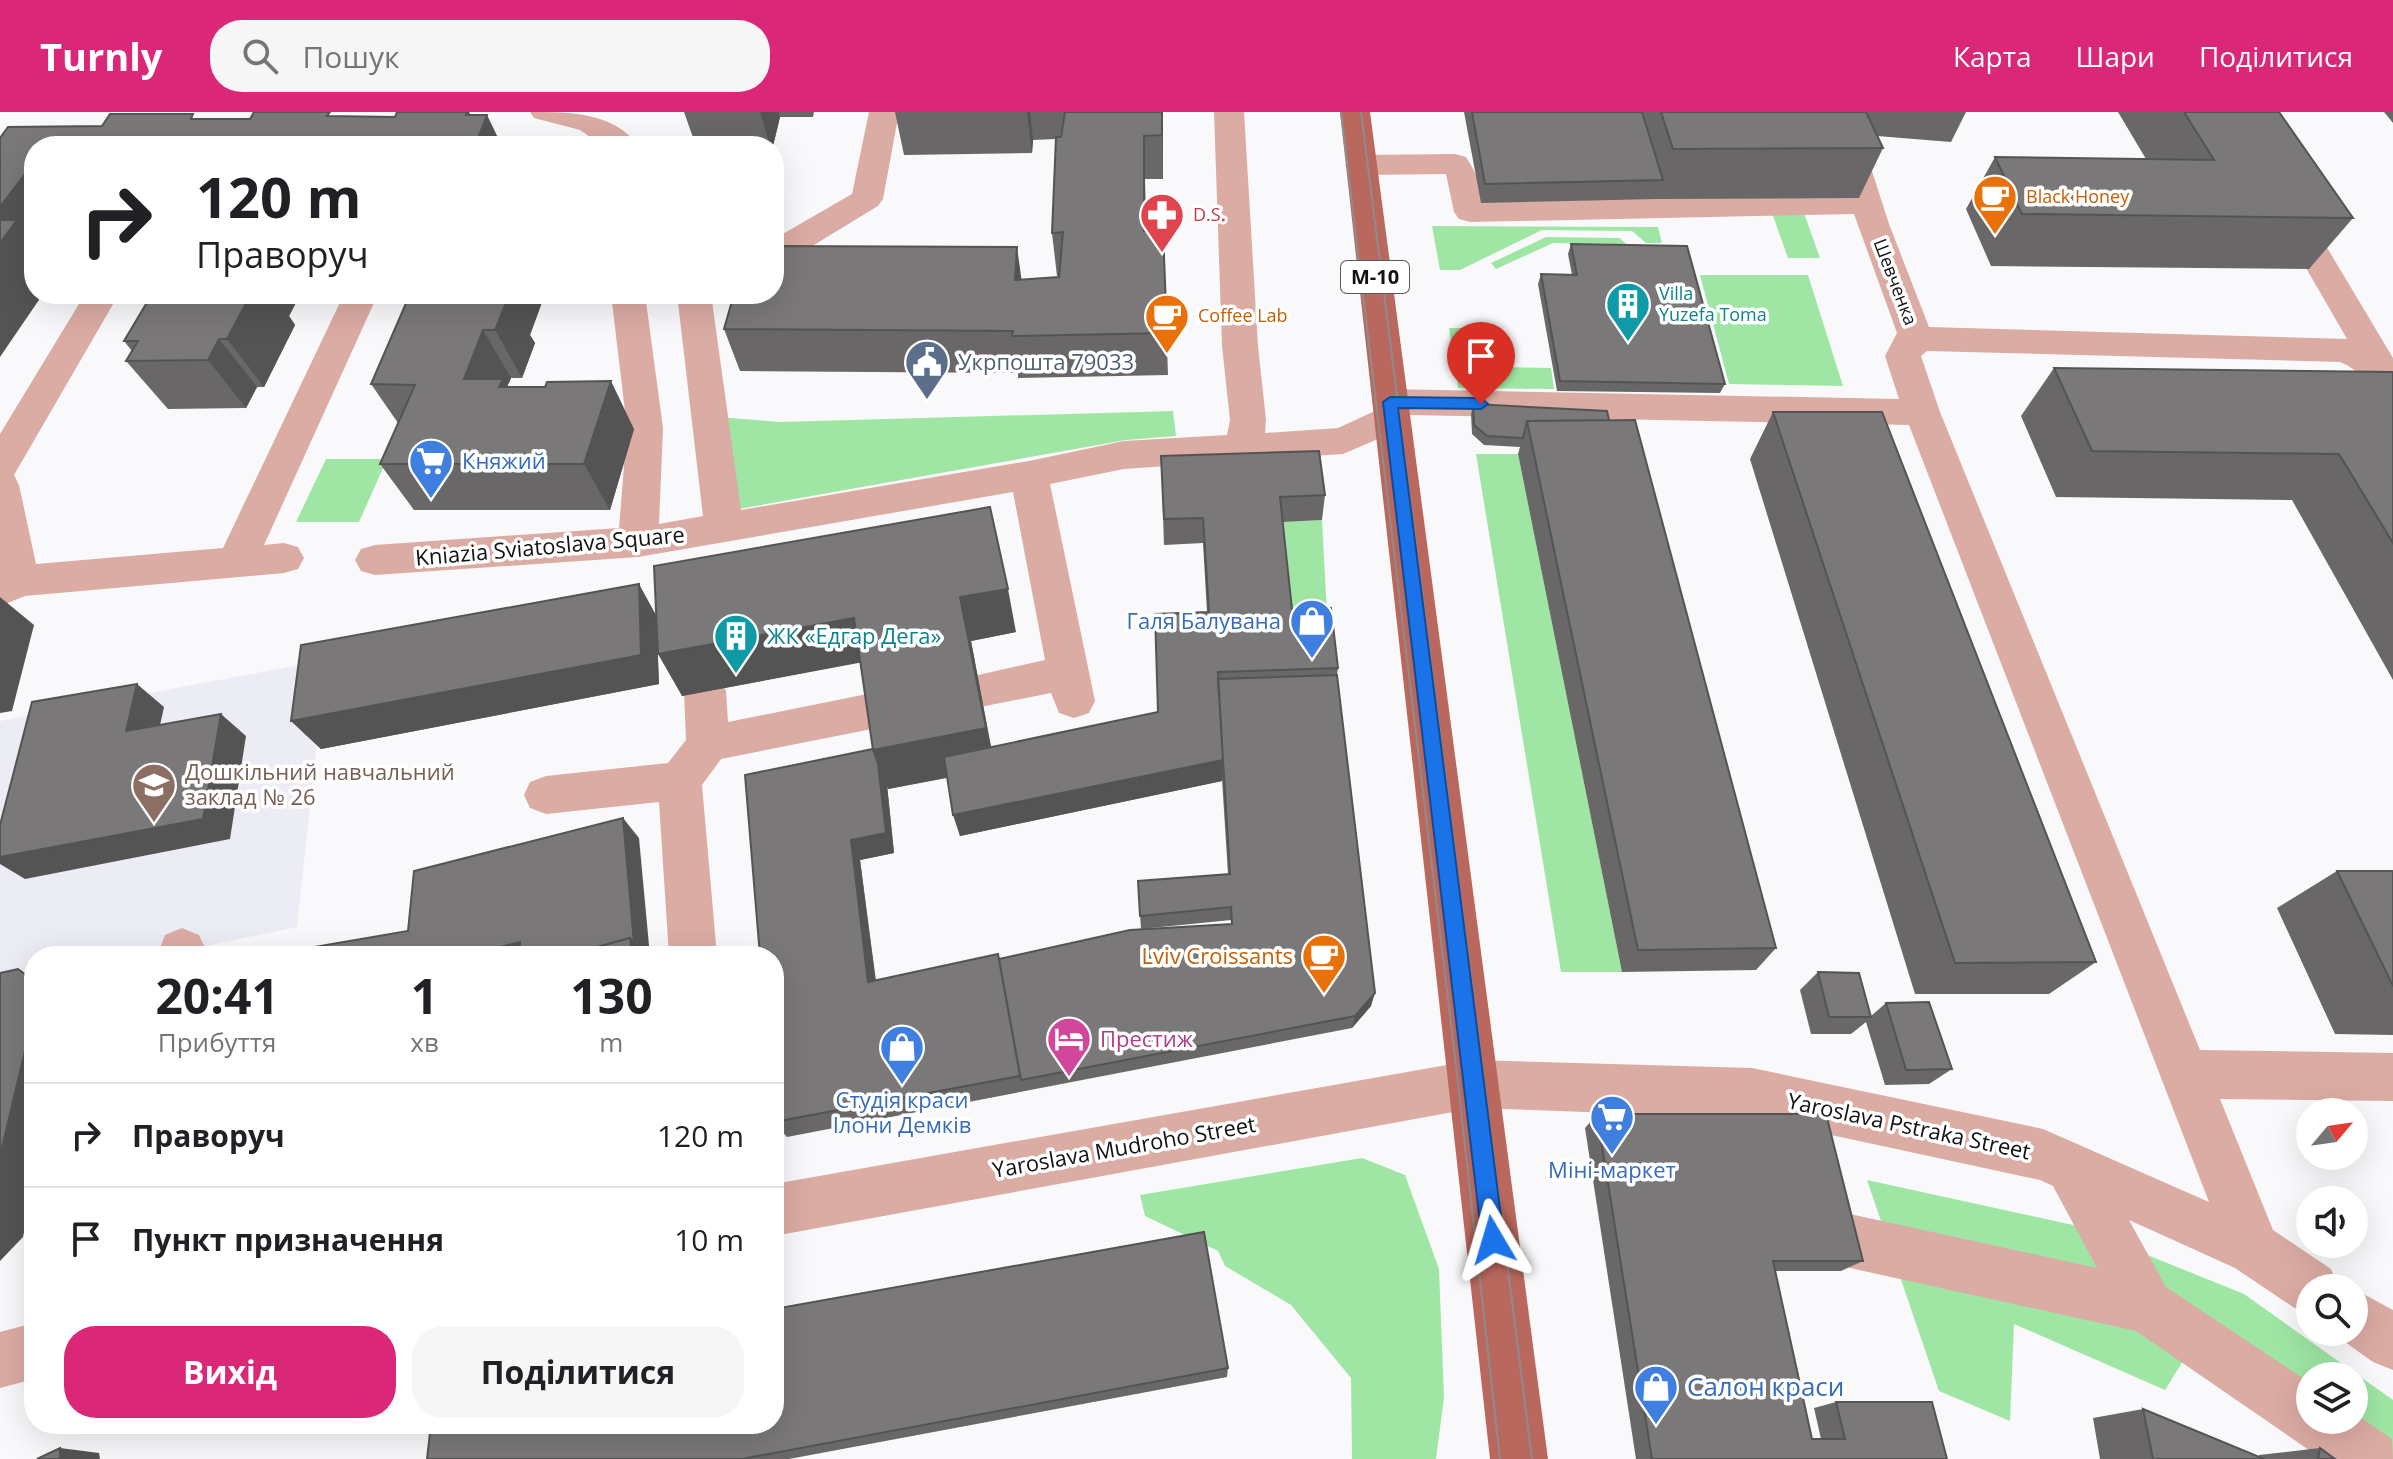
<!DOCTYPE html>
<html lang="uk">
<meta charset="utf-8">
<style>
body{margin:0;font-family:"Open Sans",sans-serif;background:#f6f6f6;color:#202124;height:100vh;display:flex;flex-direction:column;font-size:30px;white-space:nowrap}
*{box-sizing:border-box;margin:0}
p{font-size:26px;color:#757577}
.icon{flex:none;width:44px;height:44px;fill:none;stroke:currentColor;stroke-width:2;stroke-linecap:round;stroke-linejoin:round}
.map{position:relative;flex:1;overflow:hidden}
.sheet{position:absolute;left:24px;top:834px;width:760px;height:488px;display:flex;flex-direction:column;background:#fff;border-radius:32px;box-shadow:0 8px 32px #0002}
.sheet>*{flex:none}
.hud{position:absolute;left:24px;top:24px;width:760px;height:168px;border-radius:32px;box-shadow:0 8px 32px #0002;background:#fff;color:#202124;overflow:hidden}
.needle{width:52px;rotate:61deg}
.tools{position:absolute;left:2296px;top:986px;display:grid;gap:16px}
.tools a{display:grid;place-items:center;width:72px;height:72px;border-radius:50%;background:#fff;box-shadow:0 8px 32px #0002;font-size:40px}
.pin{position:absolute;display:grid;place-items:center;width:68px;height:68px;color:#fff;margin:-82px -34px;border-radius:50% 50% 50% 0;rotate:-45deg;box-shadow:0 0 8px #0007}
.pin .icon{rotate:45deg}
.me{position:absolute;width:88px;margin:-44px;rotate:353deg;stroke-linejoin:round;filter:drop-shadow(0 0 6px #0008)}
.turn{display:flex;align-items:center;gap:28px;height:168px;padding:0 40px;font-size:36px}
.turn .icon{width:104px;height:104px;stroke-width:2.5}
.turn b{display:block;font-size:56px;line-height:68px}
.eta{display:flex;justify-content:space-evenly;align-items:center;height:136px;text-align:center}
.eta b{font-size:48px;font-weight:700;line-height:56px}
.cta{display:flex;gap:16px;margin-top:auto;padding:16px 40px}
.cta a{flex:1;height:92px;border-radius:32px;background:#db2777;color:#fff;font-size:32px;font-weight:700;line-height:92px;text-align:center}
.cta a+a{background:#f6f6f6;color:#202124}
ul{padding:0;list-style:none}
li{display:flex;align-items:center;gap:24px;height:104px;padding:0 40px;border-top:2px solid #e0e0e0}
li div{flex:1}
li b{display:block;font-size:30px}
li em{font-style:normal}
header{display:flex;align-items:center;gap:48px;box-sizing:border-box;height:112px;padding:0 40px;background:#db2777;color:#fff}
header strong{font-size:38px}
nav{display:flex;gap:44px;margin-inline-start:auto;font-size:28px}
.search{width:560px;height:72px;background:#f6f6f6;display:flex;align-items:center;gap:20px;box-sizing:border-box;padding:0 28px;border-radius:32px;color:#757577;font-size:30px}
.map>svg:first-child{display:block}
.built{fill:#ececf5}
.green{fill:#9fe6a4;fill-rule:evenodd}
.lines{fill:none;stroke-linecap:round;stroke-linejoin:round}
.minor{fill:#dbaca4;fill-rule:evenodd}
.major{fill:#ba685d;fill-rule:evenodd}
.tram{stroke:#8d8d8f;stroke-width:2}
.wall{fill:#696768;fill-rule:evenodd}
.shaded-wall{fill:#555455}
.building{fill:#7a7879;stroke:#555455;stroke-width:2}
.route{fill:#1a73e8;stroke:#114b97;stroke-width:2}
.labels{text-anchor:middle;stroke-width:7;stroke-linejoin:round;paint-order:stroke}
.far-food-label{font-size:18px;fill:#c56008;stroke:#fff;text-anchor:start}
.far-health-label{font-size:18px;fill:#be3a42;stroke:#fff;text-anchor:start}
.far-street-label{font-size:18px;fill:#121213;stroke:#fff}
.far-culture-label{font-size:18px;fill:#0d838f;stroke:#fff;text-anchor:start}
.shield{fill:#fff;stroke:#59595a;stroke-width:2}
.shield-label{font-size:20px;font-weight:bold;fill:#121213}
.service-label{font-size:22px;fill:#4e5e75;stroke:#fff;text-anchor:start}
.shop-label{font-size:22px;fill:#366cbe;stroke:#fff}
.street-label{font-size:22px;fill:#121213;stroke:#fff}
.culture-label{font-size:22px;fill:#0d838f;stroke:#fff;text-anchor:start}
.education-label{font-size:22px;fill:#785e54;stroke:#fff;text-anchor:start}
.food-label{font-size:22px;fill:#c56008;stroke:#fff;text-anchor:end}
.hotel-label{font-size:22px;fill:#b23c85;stroke:#fff;text-anchor:start}
.near-shop-label{font-size:26px;fill:#366cbe;stroke:#fff;text-anchor:start}
</style>
<header>
<strong>Turnly</strong>
<div class="search"><svg class="icon" aria-label="search" viewBox="0 0 24 24"><circle cx="10" cy="10" r="6"/><path d="M15 15l6 6"/></svg>Пошук</div>
<nav><a>Карта</a><a>Шари</a><a>Поділитися</a></nav>
</header>
<div class="map">
<svg width="2393" height="1347" viewBox="0 0 2393 1347">
<rect width="100%" height="100%" fill="#f9f9fc"/>
<path class="built" d="M326 548 297 815 157 844H34V870L0 877V609Z"/>
<path class="green" d="M1772 101H1804L1820 146H1788Z
M1432 114 1658 115 1662 131H1646L1632 119 1542 118 1460 158H1440Z
M1546 125 1620 126 1626 132 1553 131 1496 157 1491 151Z
M1700 163H1808L1843 274 1729 272Z
M1449 216H1466L1470 224 1492 234 1494 255 1551 256 1554 277 1458 276Z
M1173 299 1176 324 1126 328 722 400 719 305 780 310Z
M1476 342H1518L1622 860H1561Z
M326 347H387L359 410H296Z
M1322 408 1328 520 1290 521 1278 410Z
M1362 1046 1405 1063 1439 1157 1444 1285 1436 1347H1352L1351 1266 1291 1193 1225 1154 1218 1139 1145 1104 1140 1083Z
M1867 1068 2073 1113 2244 1182 2393 1288V1347H2358L2191 1236 2165 1278 2014 1212 2010 1309 1939 1279ZM2310 1264H2354V1308H2310Z"/>
<g class="lines">
<path class="minor" d="M530 0C570 0 613 0 639 34H603L580 18 534 6Z
M869 0H899L883 87 878 94 786 150 774 153V127L852 82Z
M1214 0H1244L1258 234 1266 308 1265 321 1338 316 1377 298 1372 290 1377 281 1390 277 1899 287 1885 244 1897 221 1854 102 1470 110 1459 107 1454 100 1446 62 1361 63 1350 60 1345 53 1350 46 1361 43 1455 42 1466 45C1475 59 1480 70 1484 89L1848 82 1823 0H1853L1889 112 1929 215 2347 227 2216 0H2246L2393 246V285C2373 279 2361 258 2340 250L1927 239 1921 244 1940 300 2200 938 2393 941V989L2220 987 2273 1118 2331 1157 2339 1176H2310V1202L2293 1195 2235 1156 2129 1108 2166 1175 2310 1271V1308H2354V1301L2392 1327 2393 1347H2322L2136 1219 1850 1156 1831 1148 1823 1129 1831 1110 1850 1102 2097 1156 2053 1074 2040 1068 1752 1006 1475 996 774 1124V1072L1475 948 1752 956 2043 1017 2209 1090 1909 313 1410 303 1406 315 1343 342 1124 357 1050 372 1095 589 1089 601 1074 606 1059 601 1051 581 980 595 965 590 959 578 965 566 1045 548 1013 380 638 445 375 463 361 459 355 448 361 437 375 433 619 416 627 316 611 182H645L663 316 659 412 703 404 677 182H711L741 398 1029 349 1124 329 1227 323 1230 308 1222 234Z
M85 182H119L14 363 19 373 36 452 223 436 344 182H378L264 433 284 431 298 435 304 446 298 457 284 461 25 484 0 494V322Z
M705 562 720 567 726 579 728 610 877 580 892 586 898 598 892 610 877 616 721 647 702 673 717 844H669L659 690 546 702 530 696 524 683 530 670 546 664 668 651 686 628 684 579 690 567Z
M182 816 199 823 206 838 205 844H157L165 823Z
M2354 1177 2393 1198V1258L2373 1250 2335 1223 2333 1220H2354Z
M34 1211V1267L0 1276V1220Z"/>
<path class="major" d="M1340 0H1370L1548 1347H1490Z"/>
<path class="tram" d="M1341 0 1455 945 1500 1347
M1361 0 1532 1347"/>
</g>
<path class="wall" d="M684 0H814L813 5H780L773 34H696Z
M895 0H1163V67H1145L1146 119H1163L1168 263 1018 266V261L740 259 724 217 1022 168 1059 165V164H1057L1052 121 1056 27 1033 28 1032 41 904 43Z
M1464 0H1966L1951 30 1877 24 1883 36 1859 86 1656 87 1481 91Z
M2118 0H2279L2353 106 2309 157 1991 154 1966 97 1995 45 2146 47Z
M2384 0H2393V11Z
M1571 132 1725 272 1720 281 1557 279 1538 172 1541 162 1572 163 1568 142Z
M152 182H309L300 183 289 204 295 213 264 275H257L246 296 168 297 126 249 132 239 124 229Z
M410 182H545L530 223 535 231 522 266H511L507 275 634 317 610 398H414L380 352 398 311 371 272Z
M2054 256 2393 260V568L2292 388 2056 385 2021 304Z
M1473 292 1609 308 1776 836 1756 858 1622 860 1518 342 1520 335 1484 333 1472 322 1471 302Z
M1773 300 2096 850 2049 882H1915L1750 347Z
M1161 344 1325 383 1322 408 1283 410 1292 497 1338 556 1337 563 1371 894 1352 916 787 1025 774 1011 873 637 860 550 682 584 657 520 659 572 321 637 291 609 656 502 1016 520 971 529 991 635 1158 600 1207 500 1203 431 1164 433ZM947 666 960 724 1222 669V667L1228 762 1138 769 1141 817 999 847 876 869 860 748 894 741 887 673 888 677ZM1231 808V812L1141 817Z
M2337 759H2393V923L2335 922 2277 796Z
M1818 860 1871 904 1886 891 1952 957 1929 972 1885 973 1866 910 1851 922H1811L1800 878Z
M1597 1002 1863 1149 1841 1159H1775L1812 1327H1821L1814 1296 1836 1290 1947 1347H1636L1585 1016Z
M1228 1256 1227 1265 789 1347H427Z
M2143 1297 2259 1345V1343L2320 1336 2335 1347H2100L2093 1306Z"/>
<path class="shaded-wall" d="M467 0H469L480 21 487 3 502 34H475L466 3Z
M760 0H778L780 5 773 34H770Z
M1027 0H1030L1033 28 1032 41Z
M1162 0H1163V67Z
M1144 24 1145 67 1146 162 1144 119Z
M31 54 34 57V182H43L0 245V95Z
M1017 135 1023 178 1015 168Z
M251 182 300 183 289 204 295 213 264 275 227 227Z
M501 182H545L530 223 535 231 522 266 495 218Z
M483 218 511 266 507 275 530 315 464 267Z
M219 227 257 275 246 296 208 248Z
M611 269 634 317 610 398 584 352Z
M639 472 656 503 659 572 321 637 291 609Z
M1008 477 1016 520 971 529 995 656 888 677 887 673 894 741 860 748 878 888 868 870 851 728 873 638 960 485Z
M0 485 34 513 12 599 0 601Z
M854 506 869 549 682 584 658 542Z
M137 572 164 595 154 641 126 619Z
M221 602 246 624 230 727 25 767 0 752V745Z
M1223 648 1222 669 960 724 953 703Z
M623 706 639 726 650 844H585Z
M520 830 534 844H464Z
M1375 881 1371 894 1352 916 1355 904Z
M34 901V1073L23 1125 0 1149V1044Z
M60 1336 99 1341 100 1347H60Z"/>
<path class="building" d="M254 0H330L327 4 395 5 397 0H467L466 3H487L475 34H34V54H31L0 95V26L8 15 102 14 110 2H193L191 7H250Z
M1065 0H1162V23L1144 24V119H1163L1167 221 1012 224 1013 219 724 217 734 182H774V134L1017 135 1015 168 1059 165 1063 120 1052 121 1056 25H1061Z
M1472 0H1642L1663 68 1485 72Z
M1661 0H1866L1883 36 1673 37Z
M2184 0H2279L2353 106 2022 102 1995 45 2214 48Z
M556 31 554 34H492L493 32Z
M0 108H17L0 131Z
M1571 132 1687 134 1725 272 1560 269 1541 162 1577 163Z
M152 182H251L227 227H219L208 248 126 249 138 229H124Z
M410 182 509 183 495 218H483L464 267H503L499 275H545L547 270 611 269 584 352H380L415 273 371 272Z
M2054 256 2393 260V431L2339 342 2092 339Z
M1473 292 1607 299 1609 308 1527 309 1523 326 1487 324 1474 313Z
M1773 300H1882L2096 850 1955 851Z
M1635 308 1776 836 1638 838 1527 309Z
M1319 339 1325 383 1280 385 1292 497 1331 496 1338 556 1218 560 1223 648 953 703 944 645 1158 600 1155 502 1209 500 1203 406 1164 407 1161 344Z
M990 395 1008 477 960 485 986 616 873 638 854 506 658 542 654 454Z
M639 472 641 543 291 609 301 533Z
M1337 563 1375 881 1355 904 1021 968 999 847 1130 818 1232 812 1231 795 1140 804 1138 769 1230 762 1218 567Z
M137 572 126 619 221 602 203 707 0 745V713L32 590Z
M873 637 878 652 886 721 851 728 868 870 998 842 1020 964 774 1010V844H760L745 663Z
M623 706 634 831 630 826 564 844H520V830L464 844H262L408 819 414 759Z
M2337 759H2393V874Z
M630 826 632 844H564Z
M18 857 34 869V901L0 1044V861Z
M1818 860 1859 861 1871 905H1829Z
M1929 890 1952 957 1906 958 1886 891Z
M1597 1002H1826L1863 1149H1773L1812 1327H1845L1836 1290H1932L1947 1347H1652Z
M1204 1120 1228 1256 742 1347H427L431 1312H774V1197Z
M2143 1297 2264 1347H2153Z
M60 1336V1347H37Z
M2320 1336 2335 1347H2318Z"/>
<path class="route" d="M1390 285 1481 286 1488 292 1481 297 1398 296 1504 1128 1501 1136 1493 1139 1486 1136 1482 1128 1383 290Z"/>
<defs>
<g id="cafe-pin" transform="scale(2.3)"><path d="M0 17L-7.5 6A9.5 9.5 0 1 1 7.5 6Z" fill="#e8710a" stroke="#fff"/><path d="M-5.5-4.5H6V0H3Q3 3.5 0 3.5H-2.5Q-5.5 3.5-5.5 0ZM3-3.2v2h1.7v-2ZM-6 4.5H4V6H-6Z" fill="#fff"/></g>
<g id="pharmacy-pin" transform="scale(2.3)"><path d="M0 17L-7.5 6A9.5 9.5 0 1 1 7.5 6Z" fill="#e0444e" stroke="#fff"/><path d="M-2-6h4v4h4v4h-4v4h-4v-4h-4v-4h4Z" fill="#fff"/></g>
<g id="building-pin" transform="scale(2.3)"><path d="M0 17L-7.5 6A9.5 9.5 0 1 1 7.5 6Z" fill="#0f9aa8" stroke="#fff"/><path d="M-4-6H4V6H1V3H-1V6H-4ZM-2.5-4.3h1.7v1.8h-1.7ZM.8-4.3h1.7v1.8H.8ZM-2.5-1h1.7V.8h-1.7ZM.8-1h1.7V.8H.8Z" fill="#fff"/></g>
<g id="civic-pin" transform="scale(2.3)"><path d="M0 17L-7.5 6A9.5 9.5 0 1 1 7.5 6Z" fill="#5c6f8a" stroke="#fff"/><path d="M-.6-6.5H3V-4.5H.6V-3L4-1V1h2V6H-6V1h2V-1L-.6-3ZM-1.2 2.5V6h2.4V2.5Z" fill="#fff"/></g>
<g id="supermarket-pin" transform="scale(2.3)"><path d="M0 17L-7.5 6A9.5 9.5 0 1 1 7.5 6Z" fill="#3f7fe0" stroke="#fff"/><path d="M-6-5.5h2.5l.6 2H6L4.5 2H-2.5L-4.4-4H-6ZM-1.5 3.2a1.3 1.3 0 1 0 .1 0ZM3 3.2a1.3 1.3 0 1 0 .1 0Z" fill="#fff"/></g>
<g id="shop-pin" transform="scale(2.3)"><path d="M0 17L-7.5 6A9.5 9.5 0 1 1 7.5 6Z" fill="#3f7fe0" stroke="#fff"/><path d="M-5-2.5h2.3a2.7 3.5 0 0 1 5.4 0H5L5.5 6h-11ZM-1.5-2.5h3a1.5 2.3 0 0 0-3 0Z" fill="#fff"/></g>
<g id="school-pin" transform="scale(2.3)"><path d="M0 17L-7.5 6A9.5 9.5 0 1 1 7.5 6Z" fill="#8d6e63" stroke="#fff"/><path d="M0-5L7-2L0 1L-7-2ZM-4 1L0 2.5L4 1V4Q0 6-4 4Z" fill="#fff"/></g>
<g id="hotel-pin" transform="scale(2.3)"><path d="M0 17L-7.5 6A9.5 9.5 0 1 1 7.5 6Z" fill="#d1479c" stroke="#fff"/><path d="M-6-4.5h1.5V1H6V5H4.5V3h-9V5H-6ZM-4 0a1.8 1.8 0 1 1 3.6 0ZM.5 0V-2.5h3Q6-2.5 6 0Z" fill="#fff"/></g>
</defs>
<g fill-rule="evenodd">
<use href="#cafe-pin" x="1995" y="85"/>
<use href="#pharmacy-pin" x="1162" y="103"/>
<use href="#building-pin" x="1628" y="192"/>
<use href="#cafe-pin" x="1167" y="204"/>
<use href="#civic-pin" x="927" y="250"/>
<use href="#supermarket-pin" x="431" y="349"/>
<use href="#shop-pin" x="1312" y="509"/>
<use href="#building-pin" x="736" y="524"/>
<use href="#school-pin" x="154" y="673"/>
<use href="#cafe-pin" x="1324" y="844"/>
<use href="#hotel-pin" x="1069" y="927"/>
<use href="#shop-pin" x="902" y="935"/>
<use href="#supermarket-pin" x="1612" y="1005"/>
<use href="#shop-pin" x="1656" y="1275"/>
</g>
<g class="labels">
<g class="far-food-label">
<text x="2026" y="91">Black Honey</text>
<text x="1198" y="210">Coffee Lab</text>
</g>
<g class="far-health-label">
<text x="1193" y="109">D.S.</text>
</g>
<g class="far-street-label">
<text transform="translate(1895 170) rotate(69)" y="6">Шевченка</text>
</g>
<g class="far-culture-label">
<text x="1659" y="188">Villa<tspan x="1659" dy="21">Yuzefa Toma</tspan></text>
</g>
<rect class="shield" x="1341" y="149" width="68" height="32" rx="6"/>
<g class="shield-label">
<text x="1375" y="172">М-10</text>
</g>
<g class="service-label">
<text x="958" y="258">Укрпошта 79033</text>
</g>
<g class="shop-label">
<text x="462" y="357" text-anchor="start">Княжий</text>
<text x="1281" y="517" text-anchor="end">Галя Балувана</text>
<text x="902" y="996">Студія краси<tspan x="902" dy="25">Ілони Демків</tspan></text>
<text x="1612" y="1066">Міні-маркет</text>
</g>
<g class="street-label">
<text transform="translate(550 434) rotate(-5)" y="8">Kniazia Sviatoslava Square</text>
<text transform="translate(1909 1014) rotate(12)" y="8">Yaroslava Pstraka Street</text>
<text transform="translate(1124 1035) rotate(-10)" y="8">Yaroslava Mudroho Street</text>
</g>
<g class="culture-label">
<text x="767" y="532">ЖК «Едгар Дега»</text>
</g>
<g class="education-label">
<text x="185" y="668">Дошкільний навчальний<tspan x="185" dy="25">заклад № 26</tspan></text>
</g>
<g class="food-label">
<text x="1293" y="852">Lviv Croissants</text>
</g>
<g class="hotel-label">
<text x="1100" y="935">Престиж</text>
</g>
<g class="near-shop-label">
<text x="1687" y="1284">Салон краси</text>
</g>
</g>
</svg>
<div class="tools">
<a><svg class="needle" viewBox="-14 -14 28 28"><path d="M0-13l5 13h-10z" fill="#e53935"/><path d="M0 13l5-13h-10z" fill="#757577"/></svg></a>
<a><svg class="icon" aria-label="sound" viewBox="0 0 24 24"><path d="M4 9h4l5-4v14l-5-4H4zM17 9q2 3 0 6"/></svg></a>
<a><svg class="icon" aria-label="search" viewBox="0 0 24 24"><circle cx="10" cy="10" r="6"/><path d="M15 15l6 6"/></svg></a>
<a><svg class="icon" aria-label="layers" viewBox="0 0 24 24"><path d="M12 4l9 5-9 5-9-5zM3 14l9 5 9-5"/></svg></a>
</div>
<div class="pin" style="left:1481px;top:292px;background:#d93025"><svg class="icon" aria-label="arrive" viewBox="0 0 24 24"><path d="M6 21V4h12l-3 4 3 4H6"/></svg></div>
<svg class="me" style="left:1493px;top:1128px" viewBox="-20 -20 40 40"><path d="M0-17L14 15 0 8-14 15z" fill="#1a73e8" stroke="#fff" stroke-width="4"/></svg>
<div class="hud">
<div class="turn"><svg class="icon" aria-label="right" viewBox="0 0 24 24"><path d="M7 20v-9h11M14 6l5 5-5 5"/></svg><div><b>120 m</b>Праворуч</div></div>
</div>
<section class="sheet">
<div class="eta">
<div><b>20:41</b><p>Прибуття</p></div>
<div><b>1</b><p>хв</p></div>
<div><b>130</b><p>m</p></div>
</div>
<ul>
<li><svg class="icon" aria-label="right" viewBox="0 0 24 24"><path d="M7 20v-9h11M14 6l5 5-5 5"/></svg><div><b>Праворуч</b></div><em>120 m</em></li>
<li><svg class="icon" aria-label="arrive" viewBox="0 0 24 24"><path d="M6 21V4h12l-3 4 3 4H6"/></svg><div><b>Пункт призначення</b></div><em>10 m</em></li>
</ul>
<div class="cta"><a>Вихід</a><a>Поділитися</a></div>
</section>
</div>
